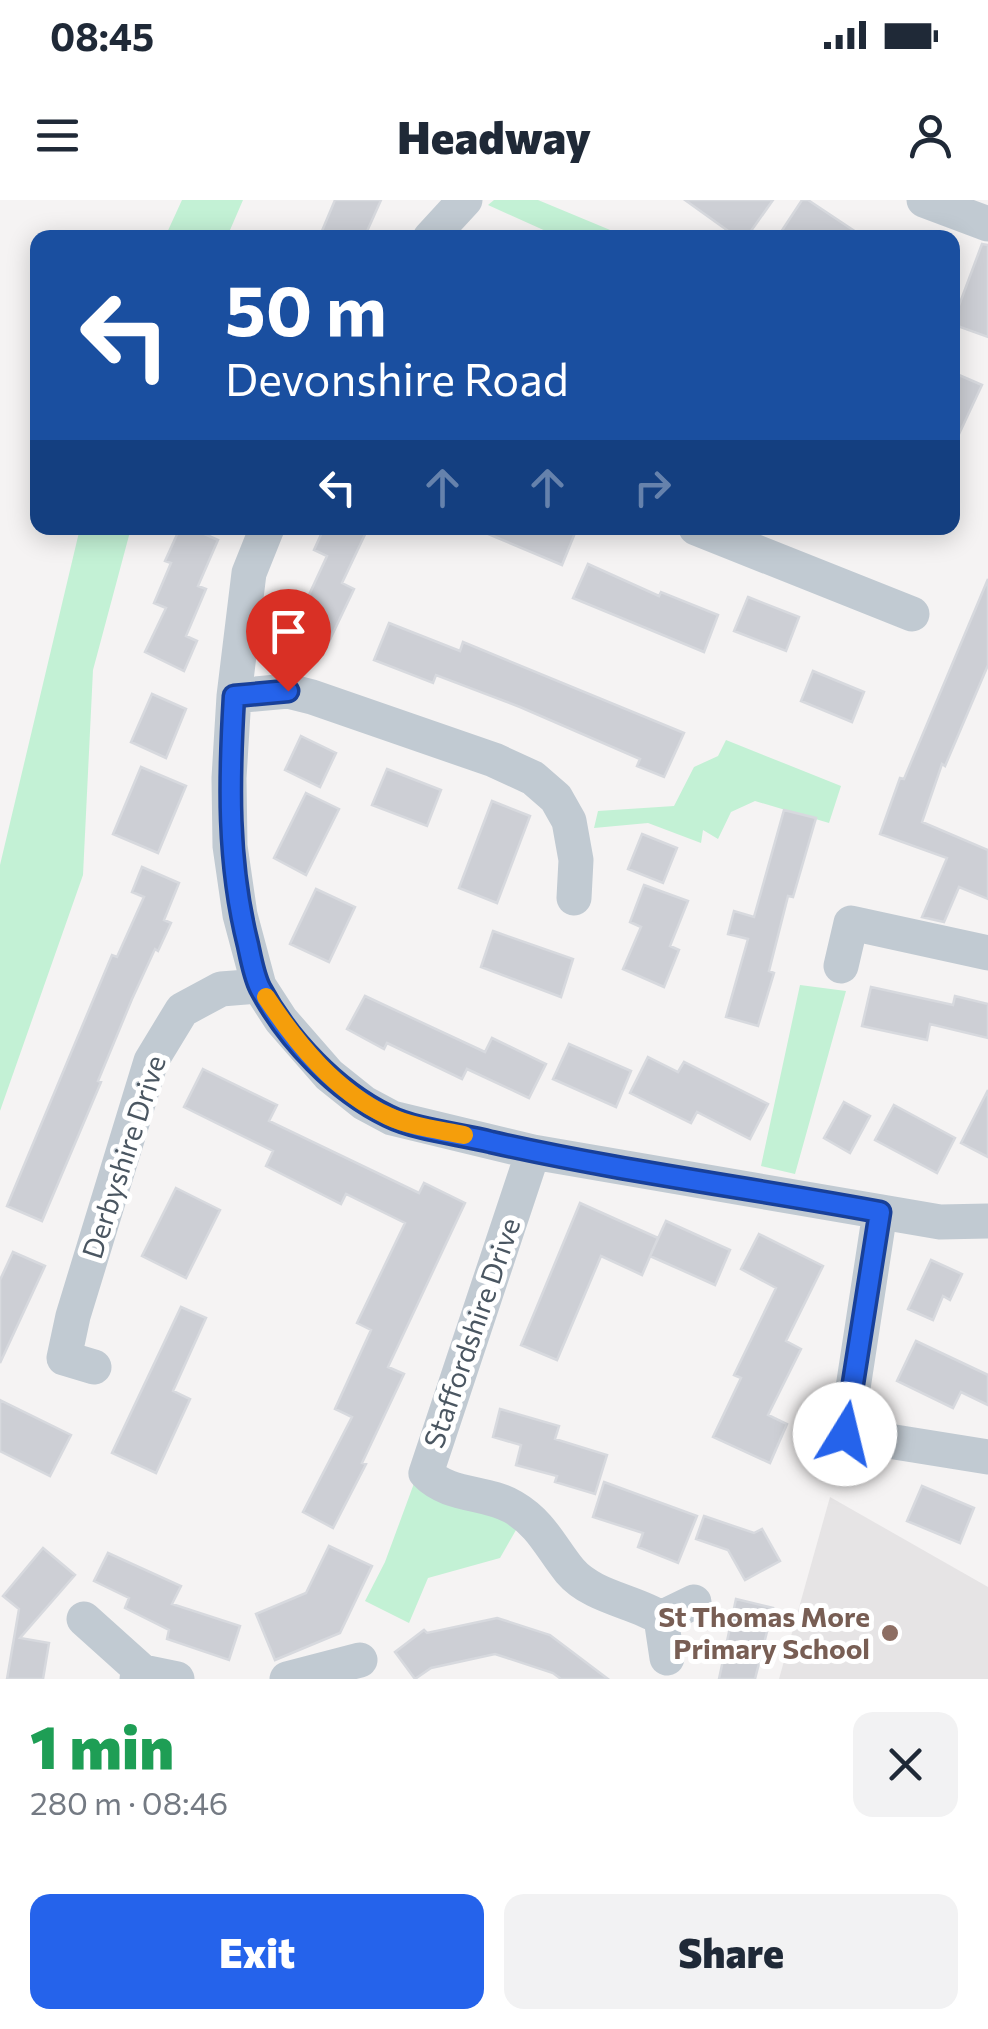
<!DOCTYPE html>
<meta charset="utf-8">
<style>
body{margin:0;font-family:Commissioner,sans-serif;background:#f2f2f3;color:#1f2937;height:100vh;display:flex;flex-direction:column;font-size:38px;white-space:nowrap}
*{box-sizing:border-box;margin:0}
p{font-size:32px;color:#747a83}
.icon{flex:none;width:55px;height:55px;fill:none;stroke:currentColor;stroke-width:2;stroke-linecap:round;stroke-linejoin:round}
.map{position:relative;height:1479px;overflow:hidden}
.details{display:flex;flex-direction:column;background:#fff;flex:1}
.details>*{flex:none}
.banner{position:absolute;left:30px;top:30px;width:930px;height:305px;border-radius:20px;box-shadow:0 5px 25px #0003;background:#1a4fa0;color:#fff;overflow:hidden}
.pin{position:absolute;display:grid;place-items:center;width:85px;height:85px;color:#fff;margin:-102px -42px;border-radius:50% 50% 50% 0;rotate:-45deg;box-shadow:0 0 10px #0007}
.pin .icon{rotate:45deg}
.me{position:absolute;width:110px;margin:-55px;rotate:9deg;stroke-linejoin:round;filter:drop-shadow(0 0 8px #0008)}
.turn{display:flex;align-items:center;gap:35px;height:210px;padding:0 30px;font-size:45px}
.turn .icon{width:130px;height:130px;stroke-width:2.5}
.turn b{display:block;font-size:70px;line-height:85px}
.lanes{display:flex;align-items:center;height:95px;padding:0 30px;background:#0003;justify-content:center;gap:50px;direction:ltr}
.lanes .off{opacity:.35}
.round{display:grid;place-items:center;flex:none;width:105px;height:105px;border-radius:20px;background:#f2f2f3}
.headline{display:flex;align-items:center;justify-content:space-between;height:170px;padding:0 30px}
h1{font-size:60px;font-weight:800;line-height:75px;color:#1e9e55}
.cta{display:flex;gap:20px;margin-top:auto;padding:20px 30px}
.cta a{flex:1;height:115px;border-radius:20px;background:#2563eb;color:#fff;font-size:40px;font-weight:800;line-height:115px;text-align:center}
.cta a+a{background:#f2f2f3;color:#1f2937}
.status{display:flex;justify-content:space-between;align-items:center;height:70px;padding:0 50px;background:#fff;direction:ltr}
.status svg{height:28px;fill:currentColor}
header{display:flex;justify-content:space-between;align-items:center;height:130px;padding:0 30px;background:#fff;font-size:45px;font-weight:800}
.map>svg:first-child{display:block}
.education{fill:#e6e4e5}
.green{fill:#c3f1d5}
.building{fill:#cdcfd5;stroke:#d7d9de;stroke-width:2.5}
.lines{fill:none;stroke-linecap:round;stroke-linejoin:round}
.minor{stroke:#c1cad2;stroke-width:35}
.route-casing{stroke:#184099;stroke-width:25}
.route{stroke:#2563eb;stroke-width:18}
.slow{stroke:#f59e0b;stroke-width:18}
.education-dot{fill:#8d6e63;stroke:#fff;stroke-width:4}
.labels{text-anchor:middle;stroke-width:10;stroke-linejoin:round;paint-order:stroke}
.street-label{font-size:28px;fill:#4a5661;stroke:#fff}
.education-label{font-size:28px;font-weight:bold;fill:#785e54;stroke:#fff;text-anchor:end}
</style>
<div class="status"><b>08:45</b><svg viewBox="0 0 49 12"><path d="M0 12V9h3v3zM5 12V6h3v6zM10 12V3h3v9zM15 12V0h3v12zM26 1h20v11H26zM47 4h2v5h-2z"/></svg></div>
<header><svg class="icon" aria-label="menu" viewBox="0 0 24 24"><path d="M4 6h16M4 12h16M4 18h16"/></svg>Headway<svg class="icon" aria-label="person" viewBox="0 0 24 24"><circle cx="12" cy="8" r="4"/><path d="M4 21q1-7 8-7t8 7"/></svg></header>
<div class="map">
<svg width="988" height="1479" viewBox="0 0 988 1479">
<rect width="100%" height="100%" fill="#f5f3f3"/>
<path class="education" d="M830 1297 988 1387V1479H779Z"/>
<path class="green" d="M182 0H243L227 37H165Z
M494 0H538L627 37H559L488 5Z
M80 328H131L93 470 83 675 0 911V665Z
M726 540 841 586 829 623 755 601 731 612 718 639 703 630 701 643 648 623 594 628 598 611 674 606 694 567 718 556Z
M800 785 846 791 795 974 761 966Z
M416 1278 520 1323 500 1358 428 1378 409 1423 365 1401 385 1362Z"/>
<path class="building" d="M335 0H381L364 38H319Z
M685 0H773L746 38H738Z
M802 0H808L865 38H777Z
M982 44 988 45V137L952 124Z
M952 172 982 185 952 249Z
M180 328H191L218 340 198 386 206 389 186 436 197 441 184 471 145 452 166 408 154 403 171 363 165 361Z
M324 328H368L342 383 354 389 323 454 289 438 327 356 314 350Z
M474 328H577L562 365Z
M588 364 659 396 661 392 718 415 704 452 573 398Z
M988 379V465L945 566 942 564 922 622 988 650V699L959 687 944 722 922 717 947 658 880 634 900 578 904 579Z
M748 397 799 417 786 451 734 431Z
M389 423 460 451 463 442 684 533 664 577 637 566 640 559 520 507 436 475 433 483 374 460Z
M813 471 864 492 852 522 801 501Z
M152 494 186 509 166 558 131 542Z
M301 536 336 553 320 587 285 570Z
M141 567 186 586 158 653 113 634Z
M387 569 441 590 427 626 372 605Z
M306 593 339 609 306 675 274 658Z
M492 601 530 616 497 703 459 688Z
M784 610 816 618 793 697 788 696 769 771 774 773 758 826 726 817 748 739 728 734 734 711 754 717Z
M642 634 677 648 663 683 628 669Z
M142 667 179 683 164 720 171 723 158 751 155 749 132 799 98 881 101 882 42 1021 7 1006 112 755 117 757 144 697 132 692Z
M644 685 688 701 670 746 679 750 664 787 623 769 641 727 630 722Z
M316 689 355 707 329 762 290 744Z
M493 731 573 759 561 797 481 767Z
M871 787 953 805 955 796 988 804V838L930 824 927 840 862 826Z
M365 796 485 852 492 838 546 864 529 898 467 869 462 879 387 843 384 849 347 829Z
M569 844 631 871 616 907 553 879Z
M648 857 678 872 684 862 768 904 750 939 697 912 691 923 630 893Z
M203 869 277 905 269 921 419 993 424 983 465 1003 388 1167 404 1174 362 1263 366 1264 333 1328 303 1312 352 1217 335 1209 371 1130 357 1123 405 1023 346 994 341 1004 266 966 273 951 184 907Z
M988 890V957L961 943Z
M844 902 870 916 850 953 824 938Z
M894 905 955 938 937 973 875 940Z
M176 988 220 1010 186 1078 142 1056Z
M580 1003 658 1038 642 1075 601 1056 557 1160 521 1145Z
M666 1021 730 1050 715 1085 650 1056Z
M759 1034 823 1066 786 1141 801 1149 768 1215 787 1224 770 1263 713 1237 741 1178 734 1175 776 1088 741 1069Z
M13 1052 45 1066 0 1163V1080Z
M931 1060 962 1074 950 1100 943 1096 933 1120 908 1109Z
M181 1107 206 1118 173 1191 190 1199 156 1273 112 1253Z
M916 1141 988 1175V1205L961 1192 953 1208 897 1181Z
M0 1200 71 1235 50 1276 0 1251Z
M500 1209 559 1226 555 1239 607 1255 595 1294 555 1282 557 1276 516 1265 521 1245 493 1237Z
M604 1282 697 1316 678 1363 638 1347 643 1333 593 1317Z
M922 1286 974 1308 960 1343 907 1321Z
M704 1316 754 1333 762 1329 780 1361 745 1380 728 1350 696 1339Z
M329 1346 372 1366 340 1433 275 1460 256 1414 306 1393Z
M43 1348 75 1375 20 1438 49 1443 43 1479H7L19 1409 3 1396Z
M108 1353 181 1386 172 1404 240 1426 229 1460 167 1439 169 1430 125 1408 129 1398 94 1381Z
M736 1399 773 1408 755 1479H719Z
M497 1418 550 1435 608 1479H561L553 1473 495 1454 431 1468 415 1479 395 1452 424 1430 427 1433Z"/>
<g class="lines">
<path class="minor" d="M924 0 988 24
M430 38 465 0
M267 328 249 373 234 496 229 578 230 646 240 715 259 786 281 820 329 875 364 903 392 918 533 952 940 1022 988 1021
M696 328 912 414
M234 496 288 491 312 497 494 560 533 578 556 598 569 621 576 660 574 698
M841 766 851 723 988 753
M533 952 426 1273C449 1297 486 1291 513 1307 542 1324 551 1348 570 1371 592 1397 634 1401 661 1418L694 1402
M94 1167 64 1158 73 1116 151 861 182 810 221 789 259 786
M845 1234 988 1257
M841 1266 880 1012
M661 1418 667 1458
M84 1419 143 1472
M137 1479 143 1472 177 1479
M287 1479 360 1460"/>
</g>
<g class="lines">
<g class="route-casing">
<path id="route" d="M288 491 234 496C229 580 227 662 248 745 251 759 254 776 260 788 287 839 336 891 388 916 416 930 460 934 491 942 619 971 751 988 880 1012L845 1234"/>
</g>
<use href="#route" class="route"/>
<path class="slow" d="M266 797C297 844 336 892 388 916 411 927 440 930 464 935"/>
</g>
<circle class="education-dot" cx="890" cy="1433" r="10"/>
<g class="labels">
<g class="street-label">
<text transform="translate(124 957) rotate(-72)" y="10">Derbyshire Drive</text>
<text transform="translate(472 1133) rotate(-71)" y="10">Staffordshire Drive</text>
</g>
<g class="education-label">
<text x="870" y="1427">St Thomas More<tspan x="870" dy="32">Primary School</tspan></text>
</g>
</g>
</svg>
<div class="pin" style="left:288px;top:491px;background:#d93025"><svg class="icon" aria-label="arrive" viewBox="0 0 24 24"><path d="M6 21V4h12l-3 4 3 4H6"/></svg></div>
<svg class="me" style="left:845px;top:1234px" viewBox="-20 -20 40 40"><circle r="19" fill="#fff"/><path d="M0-13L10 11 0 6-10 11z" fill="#2563eb"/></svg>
<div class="banner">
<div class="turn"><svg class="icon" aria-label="left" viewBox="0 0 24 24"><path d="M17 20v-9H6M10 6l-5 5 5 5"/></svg><div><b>50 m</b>Devonshire Road</div></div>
<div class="lanes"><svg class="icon" aria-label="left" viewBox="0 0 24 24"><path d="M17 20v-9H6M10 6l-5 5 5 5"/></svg><svg class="icon off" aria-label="ahead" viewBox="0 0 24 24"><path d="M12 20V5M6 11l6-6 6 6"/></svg><svg class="icon off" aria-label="ahead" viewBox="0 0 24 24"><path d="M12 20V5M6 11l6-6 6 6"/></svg><svg class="icon off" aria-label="right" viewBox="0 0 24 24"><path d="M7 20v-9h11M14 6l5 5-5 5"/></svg></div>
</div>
</div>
<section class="details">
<div class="headline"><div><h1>1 min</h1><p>280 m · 08:46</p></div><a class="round"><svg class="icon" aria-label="close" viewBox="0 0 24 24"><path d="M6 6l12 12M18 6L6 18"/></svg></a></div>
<div class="cta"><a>Exit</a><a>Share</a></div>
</section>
